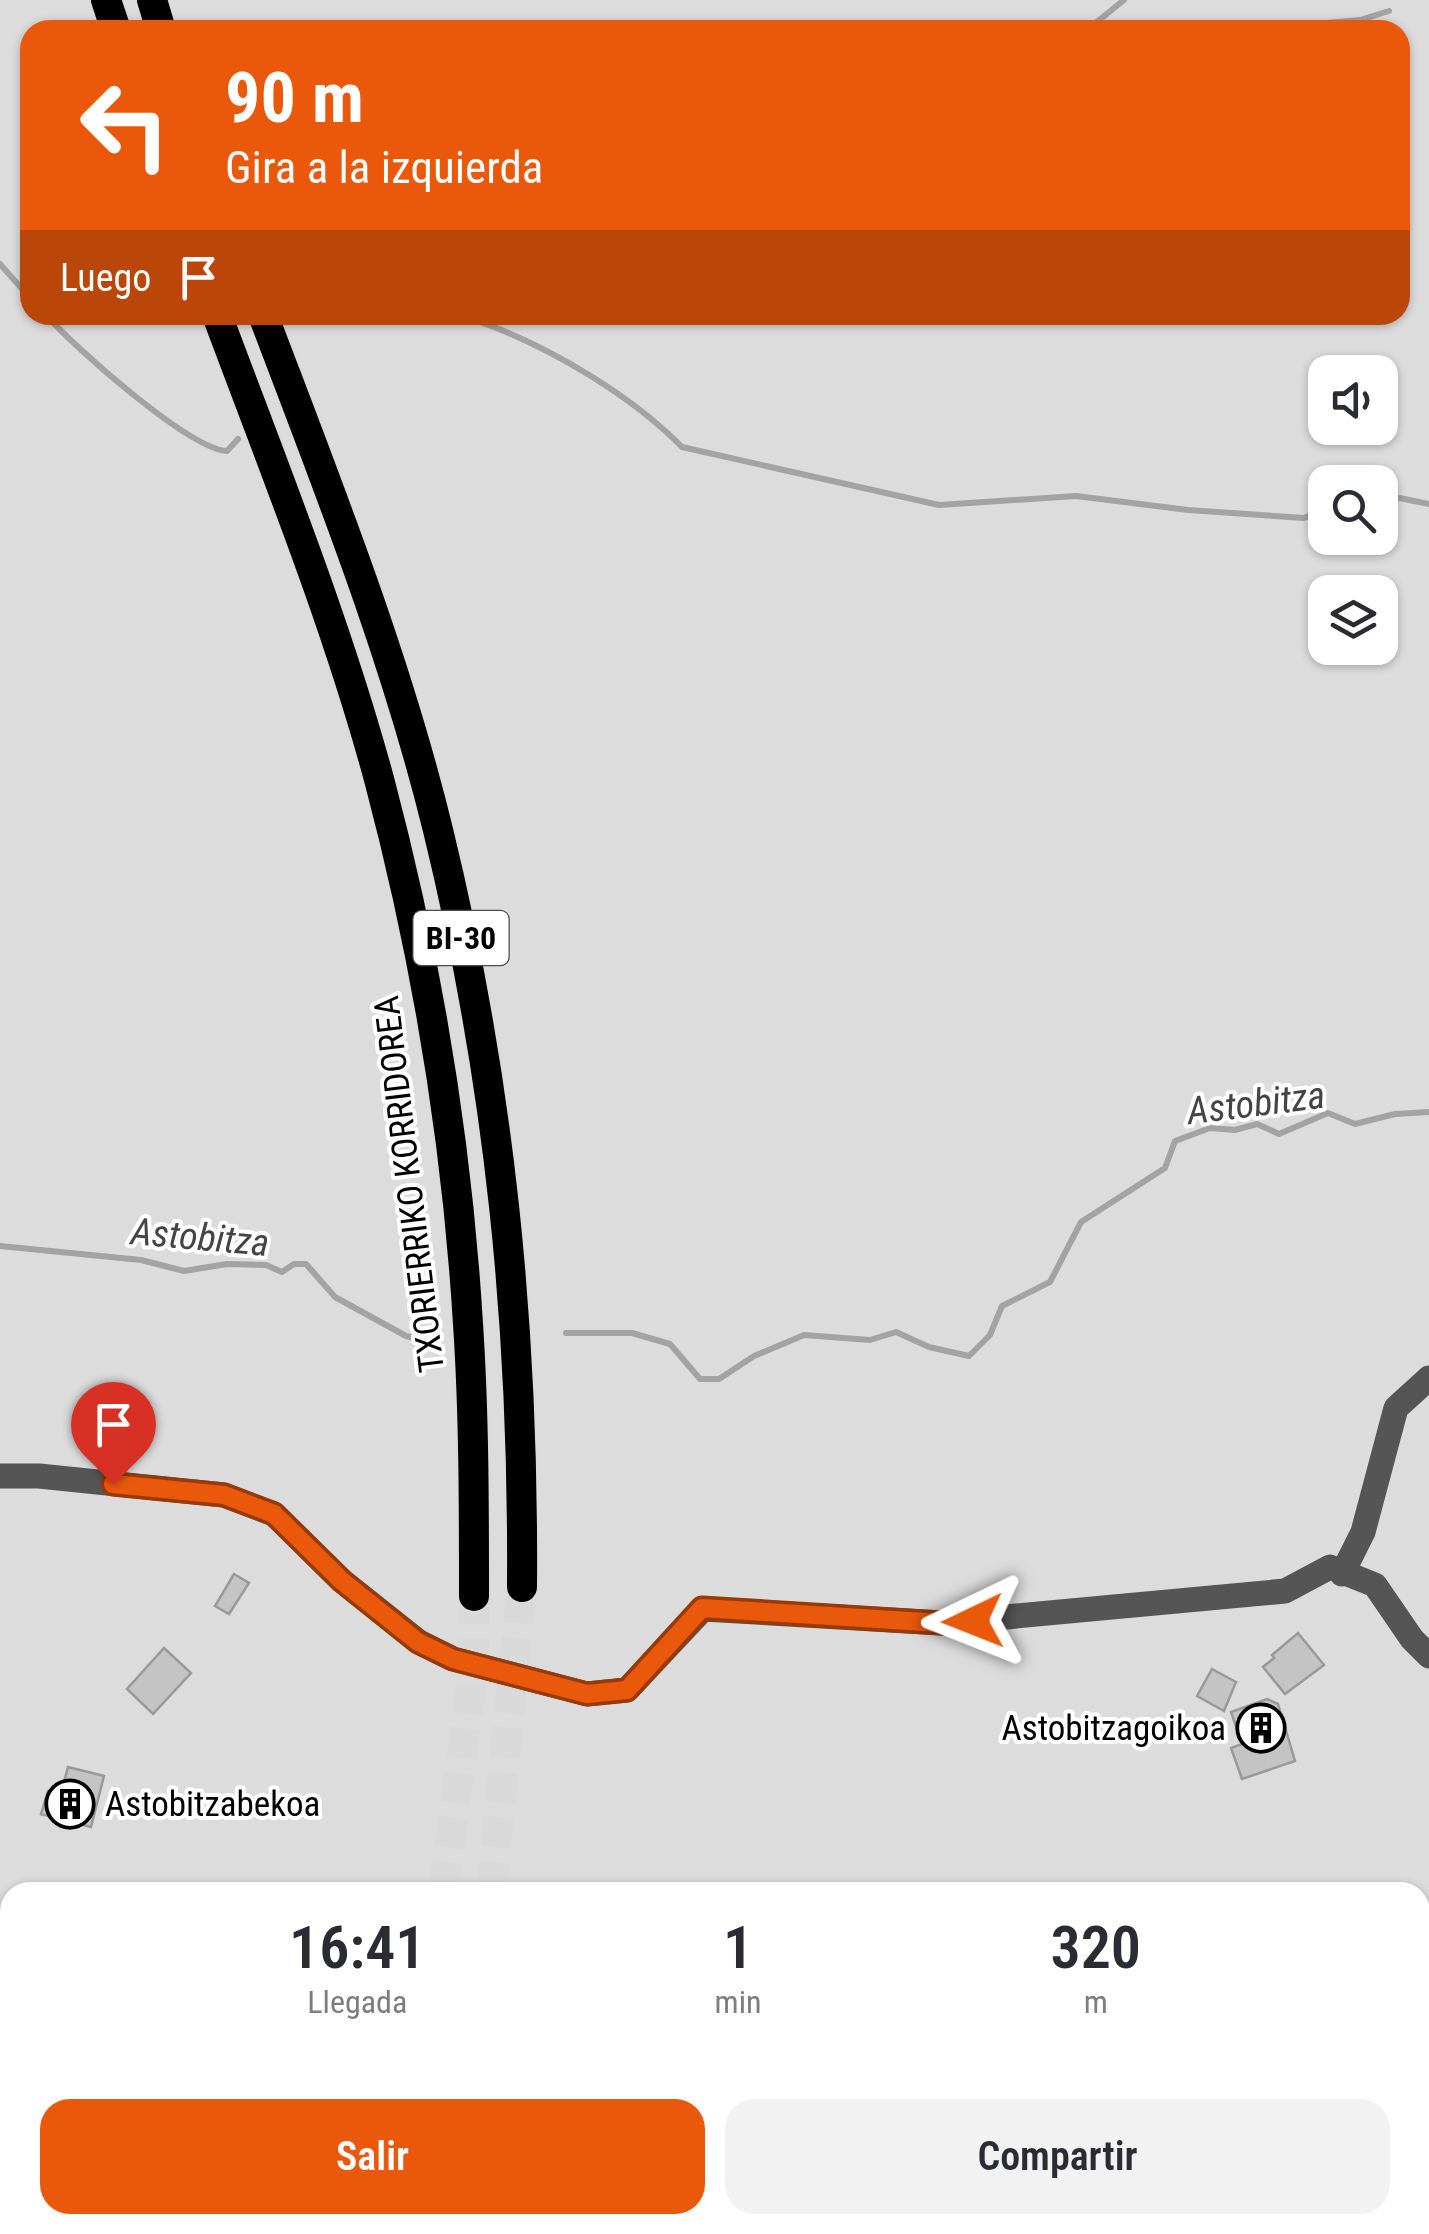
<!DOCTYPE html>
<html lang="es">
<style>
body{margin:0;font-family:"Roboto Condensed",sans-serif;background:#f2f2f3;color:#2b2b33;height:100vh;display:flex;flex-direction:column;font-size:38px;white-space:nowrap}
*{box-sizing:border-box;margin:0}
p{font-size:32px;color:#7c7c81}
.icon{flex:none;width:55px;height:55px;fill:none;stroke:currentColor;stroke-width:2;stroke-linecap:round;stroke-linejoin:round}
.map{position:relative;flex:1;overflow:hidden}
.panel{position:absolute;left:0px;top:1882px;width:1430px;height:352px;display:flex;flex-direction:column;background:#fff;border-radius:30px 30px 0 0;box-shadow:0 2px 8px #0004}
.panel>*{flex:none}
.guide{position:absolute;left:20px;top:20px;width:1390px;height:305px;border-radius:30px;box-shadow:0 2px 8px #0004;background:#ea580c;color:#fff;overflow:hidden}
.tools{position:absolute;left:1308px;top:355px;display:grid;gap:20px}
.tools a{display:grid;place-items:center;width:90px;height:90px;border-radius:20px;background:#fff;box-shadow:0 2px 8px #0004;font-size:50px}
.pin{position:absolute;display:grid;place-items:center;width:85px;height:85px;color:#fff;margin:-102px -42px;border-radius:50% 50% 50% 0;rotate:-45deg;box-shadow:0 0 10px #0007}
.pin .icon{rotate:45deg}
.me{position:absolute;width:110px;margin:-55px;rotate:268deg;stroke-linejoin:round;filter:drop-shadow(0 0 8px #0008)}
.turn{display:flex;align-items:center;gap:35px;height:210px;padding:0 40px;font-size:45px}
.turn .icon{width:130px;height:130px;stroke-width:2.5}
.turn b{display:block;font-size:70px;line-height:85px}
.then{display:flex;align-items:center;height:95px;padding:0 40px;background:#0003;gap:20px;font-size:38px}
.eta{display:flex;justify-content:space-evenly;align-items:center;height:170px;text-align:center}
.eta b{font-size:60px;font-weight:600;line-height:70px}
.primary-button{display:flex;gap:20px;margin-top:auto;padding:20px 40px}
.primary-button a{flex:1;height:115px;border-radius:30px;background:#ea580c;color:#fff;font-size:40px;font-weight:600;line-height:115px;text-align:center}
.primary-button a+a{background:#f2f2f3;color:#2b2b33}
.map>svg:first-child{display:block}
.green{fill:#dcdcdc;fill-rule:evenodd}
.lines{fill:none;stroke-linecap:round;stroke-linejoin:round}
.stream{stroke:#a3a3a3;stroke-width:6}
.building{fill:#c4c4c4;stroke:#999;stroke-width:2.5}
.highway-tunnel{stroke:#d9d9d9;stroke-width:30;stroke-dasharray:30 15;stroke-linecap:butt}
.highway-casing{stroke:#dbdbdb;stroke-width:35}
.minor{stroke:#555;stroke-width:25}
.highway{stroke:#000;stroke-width:30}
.route-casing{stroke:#983908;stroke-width:25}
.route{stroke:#ea580c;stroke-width:18}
.labels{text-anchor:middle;stroke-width:8;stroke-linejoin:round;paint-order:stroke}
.shield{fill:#fff;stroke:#4c4c4c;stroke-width:2.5}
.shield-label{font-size:32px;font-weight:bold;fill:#000}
.street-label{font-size:35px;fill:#000;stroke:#fff}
.poi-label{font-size:35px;fill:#000;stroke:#fff;text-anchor:end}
.water-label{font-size:38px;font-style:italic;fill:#444;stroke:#fff}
</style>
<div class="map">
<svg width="1429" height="2234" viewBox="0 0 1429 2234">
<rect width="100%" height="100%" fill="#fff"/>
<path class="green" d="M0 0H1429V2234H0ZM30 30H1400V315H30ZM1325 372H1380V428H1325ZM1325 482H1380V538H1325ZM1325 592H1380V648H1325ZM10 1892H1420V2225H10Z"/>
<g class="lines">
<path class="stream" d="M1087 30 1124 0
M1110 30H1117
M1294 30 1304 25 1360 20 1389 11
M0 264 30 298
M46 315C74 347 189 449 227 451L238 439
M433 315C450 318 470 318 486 324 553 349 632 396 682 447L939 505 1076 496 1188 510 1304 518 1325 509
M1380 494 1429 504
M0 1246 141 1260 184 1271 227 1264 266 1265 282 1272 294 1264H306L335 1297 406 1336 430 1342
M566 1333H632L670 1344 700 1379H719L754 1356 804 1335 870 1340 896 1332 929 1347 969 1356 990 1335 1002 1306 1050 1282 1081 1222 1165 1168 1175 1141 1210 1128 1235 1130 1257 1124 1279 1134 1328 1113 1355 1124 1395 1114 1429 1112
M701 2234 717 2226 751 2234"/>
</g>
<path class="building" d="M234 1574 249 1583 229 1614 215 1606Z
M1298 1633 1324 1665 1285 1694 1263 1667 1274 1658 1272 1655Z
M164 1648 191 1673 153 1714 127 1689Z
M1212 1669 1236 1682 1224 1711 1197 1696Z
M1267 1699 1278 1704 1295 1761 1242 1779 1231 1748 1242 1744 1231 1712Z
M68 1767 104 1776 91 1827 41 1814 48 1791 61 1794Z"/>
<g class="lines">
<path class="highway-tunnel" d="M443 1892 474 1666V1596
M491 1892 522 1587"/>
<g class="highway-casing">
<path id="highway" d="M106 0 116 30
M152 0 161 30
M217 315C274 468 336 621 379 779 426 956 457 1141 468 1324 474 1414 474 1505 474 1596
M263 315C327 484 395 654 438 830 500 1084 524 1326 522 1587
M358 2234 361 2225
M423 2234 425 2225"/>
</g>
<path class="minor" d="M0 1476H39L224 1495 274 1514 342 1581 419 1642 453 1659 587 1694 627 1690 703 1609 941 1623 1285 1591 1330 1567 1375 1585 1412 1639 1429 1656
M1342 1574 1363 1532 1396 1408 1429 1378"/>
<use href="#highway" class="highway"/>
</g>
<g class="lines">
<g class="route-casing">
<path id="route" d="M113 1484 224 1495 274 1514 342 1581 418 1642 453 1659 587 1694 627 1690 702 1608 941 1623 973 1621"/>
</g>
<use href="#route" class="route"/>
</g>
<defs>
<g id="building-ring" transform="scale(2.5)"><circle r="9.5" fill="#fff" stroke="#000" stroke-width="1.5"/><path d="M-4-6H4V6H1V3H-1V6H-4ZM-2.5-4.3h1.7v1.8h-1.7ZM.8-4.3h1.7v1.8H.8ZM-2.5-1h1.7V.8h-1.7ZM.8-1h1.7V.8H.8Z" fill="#000"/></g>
</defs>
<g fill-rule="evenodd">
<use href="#building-ring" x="1261" y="1728"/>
<use href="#building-ring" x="70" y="1804"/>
</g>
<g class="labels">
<rect class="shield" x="413.5" y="911" width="95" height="54" rx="8"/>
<g class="shield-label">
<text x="461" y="949">BI-30</text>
</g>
<g class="street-label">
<text transform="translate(409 1184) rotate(-97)" y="12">TXORIERRIKO KORRIDOREA</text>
</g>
<g class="poi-label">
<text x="1226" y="1740">Astobitzagoikoa</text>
<text x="105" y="1816" text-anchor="start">Astobitzabekoa</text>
</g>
<g class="water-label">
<text transform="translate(1256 1103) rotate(-7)" y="13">Astobitza</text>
<text transform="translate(200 1237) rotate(5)" y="13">Astobitza</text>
</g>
</g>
</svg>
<div class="tools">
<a><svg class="icon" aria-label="sound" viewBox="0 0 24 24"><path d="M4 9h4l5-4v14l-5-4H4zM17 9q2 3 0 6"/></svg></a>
<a><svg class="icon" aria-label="search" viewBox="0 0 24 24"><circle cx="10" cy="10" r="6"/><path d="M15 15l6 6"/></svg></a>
<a><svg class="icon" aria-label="layers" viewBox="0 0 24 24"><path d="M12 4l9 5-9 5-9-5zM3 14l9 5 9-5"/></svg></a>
</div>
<div class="pin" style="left:113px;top:1484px;background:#d93025"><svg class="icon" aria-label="arrive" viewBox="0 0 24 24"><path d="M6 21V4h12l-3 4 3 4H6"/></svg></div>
<svg class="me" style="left:973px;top:1621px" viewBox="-20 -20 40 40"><path d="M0-17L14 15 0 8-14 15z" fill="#ea580c" stroke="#fff" stroke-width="4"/></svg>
<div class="guide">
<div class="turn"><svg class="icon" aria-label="left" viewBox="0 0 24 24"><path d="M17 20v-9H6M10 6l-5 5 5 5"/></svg><div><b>90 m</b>Gira a la izquierda</div></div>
<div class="then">Luego<svg class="icon" aria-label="arrive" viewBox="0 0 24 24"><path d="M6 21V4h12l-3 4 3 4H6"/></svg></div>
</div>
<section class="panel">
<div class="eta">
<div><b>16:41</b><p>Llegada</p></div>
<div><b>1</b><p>min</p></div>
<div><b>320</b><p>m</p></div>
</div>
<div class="primary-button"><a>Salir</a><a>Compartir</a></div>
</section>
</div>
